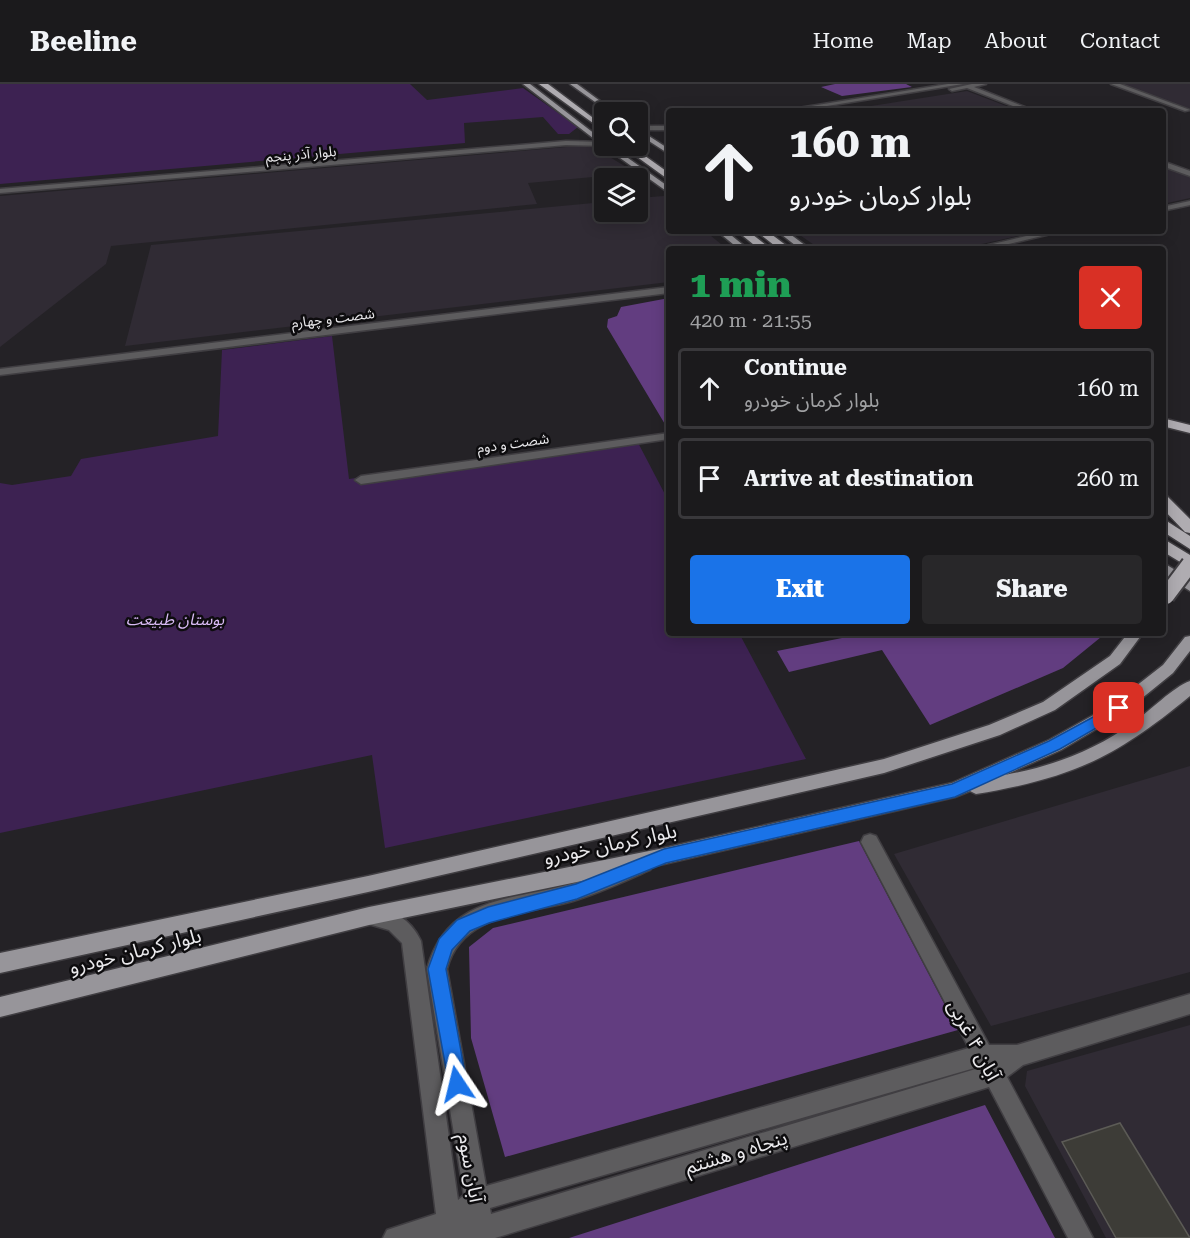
<!DOCTYPE html>
<meta charset="utf-8">
<style>
body{margin:0;font-family:"Roboto Serif","Noto Sans Arabic",serif;background:#282729;color:#f1f3f6;height:100vh;display:flex;flex-direction:column;font-size:22px;white-space:nowrap}
*{box-sizing:border-box;margin:0}
p{font-size:20px;color:#a0a1a3}
.icon{flex:none;width:33px;height:33px;fill:none;stroke:currentColor;stroke-width:2;stroke-linecap:round;stroke-linejoin:round}
.map{position:relative;flex:1;overflow:hidden}
.drawer{position:absolute;left:666px;top:162px;width:500px;height:390px;display:flex;flex-direction:column;background:#1b1a1c;border-radius:6px;box-shadow:0 3px 15px #0003,0 0 0 2px #39383b}
.drawer>*{flex:none}
.guide{position:absolute;left:666px;top:24px;width:500px;height:126px;border-radius:6px;box-shadow:0 3px 15px #0003,0 0 0 2px #39383b;background:#1b1a1c;color:#f1f3f6;overflow:hidden}
.buttons{position:absolute;left:594px;top:18px;display:grid;gap:12px}
.buttons a{display:grid;place-items:center;width:54px;height:54px;border-radius:6px;background:#1b1a1c;box-shadow:0 3px 15px #0003,0 0 0 2px #39383b;font-size:30px}
.pin{position:absolute;display:grid;place-items:center;width:51px;height:51px;color:#fff;margin:-26px;border-radius:12px;box-shadow:0 3px 9px #0006}
.me{position:absolute;width:66px;margin:-33px;rotate:350deg;stroke-linejoin:round;filter:drop-shadow(0 0 4px #0008)}
.turn{display:flex;align-items:center;gap:21px;height:126px;padding:0 24px;font-size:27px}
.turn .icon{width:78px;height:78px;stroke-width:2.5}
.turn b{display:block;font-size:42px;line-height:51px}
.round{display:grid;place-items:center;flex:none;width:63px;height:63px;border-radius:6px;background:#282729}
.overview{display:flex;align-items:center;justify-content:space-between;height:102px;padding:0 24px}
h1{font-size:36px;font-weight:800;line-height:45px;color:#1e9e55}
.button{display:flex;gap:12px;margin-top:auto;padding:12px 24px}
.button a{flex:1;height:69px;border-radius:6px;background:#1a73e8;color:#fff;font-size:24px;font-weight:800;line-height:69px;text-align:center}
.button a+a{background:#282729;color:#f1f3f6}
ul{padding:0;list-style:none}
li{display:flex;align-items:center;gap:18px;height:81px;margin:0 12px 9px;padding:0 12px;border:3px solid #39383b;border-radius:6px}
li div{flex:1}
li b{display:block;font-size:22px}
li em{font-style:normal}
header{display:flex;align-items:center;gap:36px;box-sizing:border-box;height:84px;padding:0 30px;background:#1b1a1c;border-bottom:2px solid #39383b}
header strong{font-size:28px}
nav{display:flex;gap:33px;margin-inline-start:auto;font-size:21px}
.map>svg:first-child{display:block}
.built{fill:#302b34}
.green{fill:#3d2252}
.forest{fill:#623d80}
.building{fill:#3d3c37;stroke:#5c5b56;stroke-width:1.5}
.lines{fill:none;stroke-linecap:round;stroke-linejoin:round}
.minor-casing{stroke:#403e42;stroke-width:3}
.major-casing{stroke:#403e42;stroke-width:3}
.highway-casing{stroke:#403e42;stroke-width:3}
.minor{fill:#5d5c5e;fill-rule:evenodd}
.major{fill:#97959a;fill-rule:evenodd}
.highway{fill:#afacb1;fill-rule:evenodd}
.highway-bridge-casing{stroke:#403e42;stroke-width:20;stroke-linecap:butt}
.highway-bridge{stroke:#afacb1;stroke-width:16}
.route{fill:#1a73e8;stroke:#114b97;stroke-width:1.5}
.labels{text-anchor:middle;stroke-width:5;stroke-linejoin:round;paint-order:stroke}
.far-street-label{font-size:14px;fill:#eae9ec;stroke:#0d0c0e}
.park-label{font-size:16px;font-style:italic;fill:#d8baf4;stroke:#0d0c0e}
.near-street-label{font-size:20px;fill:#eae9ec;stroke:#0d0c0e}
</style>
<header>
<strong>Beeline</strong>
<nav><a>Home</a><a>Map</a><a>About</a><a>Contact</a></nav>
</header>
<div class="map">
<svg width="1190" height="1154" viewBox="0 0 1190 1154">
<rect width="100%" height="100%" fill="#242226"/>
<path class="built" d="M1118 0H1190V25Z
M967 7 1019 27H836L852 25Z
M590 61 636 89 528 99 537 120 111 162 106 180 0 263V112Z
M1162 82 1190 93V114L1163 120Z
M664 112 669 116V147H705L727 165H669V198L125 262 151 161 604 118V128H638V114Z
M794 147H1040L959 165H820Z
M1190 682V888L991 942 894 770Z
M1190 941V1154H1106L1025 1002 1027 987Z"/>
<path class="green" d="M0 0H410L427 16 523 4 578 43 569 50H558L543 33 464 39 465 59 0 100Z
M332 252 349 395 635 353 669 418V549H739L806 675 385 764 372 671 0 749V399L12 401 71 392 81 375 218 352 222 266Z"/>
<path class="forest" d="M835 0H906L912 3 842 12 821 3Z
M669 214V347L607 243 608 235 617 232 621 223Z
M867 549H1106L1063 584 930 641 882 566 789 588 777 567Z
M859 757 958 946 505 1073 471 954 469 863 493 844Z
M985 1021 1055 1154H569Z"/>
<path class="building" d="M1120 1039 1190 1154H1116L1062 1058Z"/>
<g class="lines">
<g class="minor-casing">
<path id="minor" d="M948 0H963L796 27H780Z
M972 0H986L974 3 1035 27H1026L967 4 952 7 949 5Z
M1111 0H1120L1190 26 1185 27Z
M638 42H669V46H638Z
M566 57 604 58 606 62 566 61 0 109V105Z
M1162 77 1190 87V92L1162 82Z
M1190 117V121L1162 127V123Z
M1047 147H1063L988 165H972Z
M669 203V209L0 291V285Z
M669 349V355L361 400 355 396 361 392Z
M870 750 876 752 989 961H1017L1190 910V930L1023 981 1007 993 1093 1154H1068L989 1003 495 1154H383L387 1146 436 1130 402 859 389 846 365 839 363 833 365 827C388 818 412 837 421 857L458 1116 464 1111 427 885C447 812 510 817 571 800 596 793 620 781 644 772L650 774 653 780 650 786C625 797 600 809 573 817 527 830 461 829 447 885L486 1102 969 964 861 758 864 752ZM978 983 979 984 491 1130 490 1124Z"/>
</g>
<g class="major-casing">
<path id="major" d="M523 0H530L604 57V62H611L669 103V109L602 61Z
M570 0H577L615 28H609Z
M638 45 669 65V70L638 50Z
M717 147H726L748 165H739Z
M777 147H786L810 165H800Z
M1162 478 1190 495V507L1162 489Z
M1128 549H1143L1120 580 1055 626 1000 651 884 689 368 808 0 889V869L368 792 884 675 989 641 1043 618 1110 572Z
M1190 552V567L1173 589 1125 628 1061 666 1005 691C1053 682 1094 667 1134 638 1150 627 1173 603 1190 597V612C1115 674 1072 694 976 710L970 707 955 713 664 780 369 841 0 933V913L369 823 664 764 952 699 1049 656 1113 620 1163 581 1185 553Z"/>
</g>
<g class="highway-casing">
<path id="highway" d="M539 0H548L604 42V47Z
M622 62H631L669 89V96Z
M737 147H748L771 165H759Z
M756 147H767L791 165H779Z
M1162 334 1190 341V349L1162 342Z
M1162 411 1167 412 1190 435V449L1185 448 1162 424Z
M1162 434 1190 452V465L1162 447Z
M1162 454 1190 471V484L1162 467Z"/>
</g>
<use href="#minor" class="minor"/>
<use href="#major" class="major"/>
<use href="#highway" class="highway"/>
<g class="highway-bridge-casing">
<path id="highway-bridge" d="M1166 512 1190 480"/>
</g>
<use href="#highway-bridge" class="highway-bridge"/>
</g>
<path class="route" d="M1119 619 1126 624 1124 628 1060 665 955 713 666 779 577 815 489 839 470 847 452 866 446 885 467 1000 464 1007 457 1010 450 1007 428 885 439 855 457 836 488 823 576 800 664 765 952 700 1049 657Z"/>
<g class="labels">
<g class="far-street-label">
<text transform="translate(301 70) rotate(-5)" y="5">بلوار آذر پنجم</text>
<text transform="translate(333 234) rotate(-7)" y="5">شصت و چهارم</text>
<text transform="translate(513 359) rotate(-8)" y="5">شصت و دوم</text>
</g>
<g class="park-label">
<text x="175" y="541">بوستان طبیعت</text>
</g>
<g class="near-street-label">
<text transform="translate(610 760) rotate(-12)" y="7">بلوار کرمان خودرو</text>
<text transform="translate(135 867) rotate(-14)" y="7">بلوار کرمان خودرو</text>
<text transform="translate(974 956) rotate(62)" y="7">آبان ۴ غربی</text>
<text transform="translate(736 1068) rotate(-17)" y="7">پنجاه و هشتم</text>
<text transform="translate(471 1084) rotate(80)" y="7">آبان سوم</text>
</g>
</g>
</svg>
<div class="buttons">
<a><svg class="icon" aria-label="search" viewBox="0 0 24 24"><circle cx="10" cy="10" r="6"/><path d="M15 15l6 6"/></svg></a>
<a><svg class="icon" aria-label="layers" viewBox="0 0 24 24"><path d="M12 4l9 5-9 5-9-5zM3 14l9 5 9-5"/></svg></a>
</div>
<div class="pin" style="left:1119px;top:624px;background:#d93025"><svg class="icon" aria-label="arrive" viewBox="0 0 24 24"><path d="M6 21V4h12l-3 4 3 4H6"/></svg></div>
<svg class="me" style="left:457px;top:1000px" viewBox="-20 -20 40 40"><path d="M0-17L14 15 0 8-14 15z" fill="#1a73e8" stroke="#fff" stroke-width="4"/></svg>
<div class="guide">
<div class="turn"><svg class="icon" aria-label="ahead" viewBox="0 0 24 24"><path d="M12 20V5M6 11l6-6 6 6"/></svg><div><b>160 m</b>بلوار کرمان خودرو</div></div>
</div>
<section class="drawer">
<div class="overview"><div><h1>1 min</h1><p>420 m · 21:55</p></div><a class="round" style="background:#d93025;color:#fff"><svg class="icon" aria-label="close" viewBox="0 0 24 24"><path d="M6 6l12 12M18 6L6 18"/></svg></a></div>
<ul>
<li><svg class="icon" aria-label="ahead" viewBox="0 0 24 24"><path d="M12 20V5M6 11l6-6 6 6"/></svg><div><b>Continue</b><p>بلوار کرمان خودرو</p></div><em>160 m</em></li>
<li><svg class="icon" aria-label="arrive" viewBox="0 0 24 24"><path d="M6 21V4h12l-3 4 3 4H6"/></svg><div><b>Arrive at destination</b></div><em>260 m</em></li>
</ul>
<div class="button"><a>Exit</a><a>Share</a></div>
</section>
</div>
